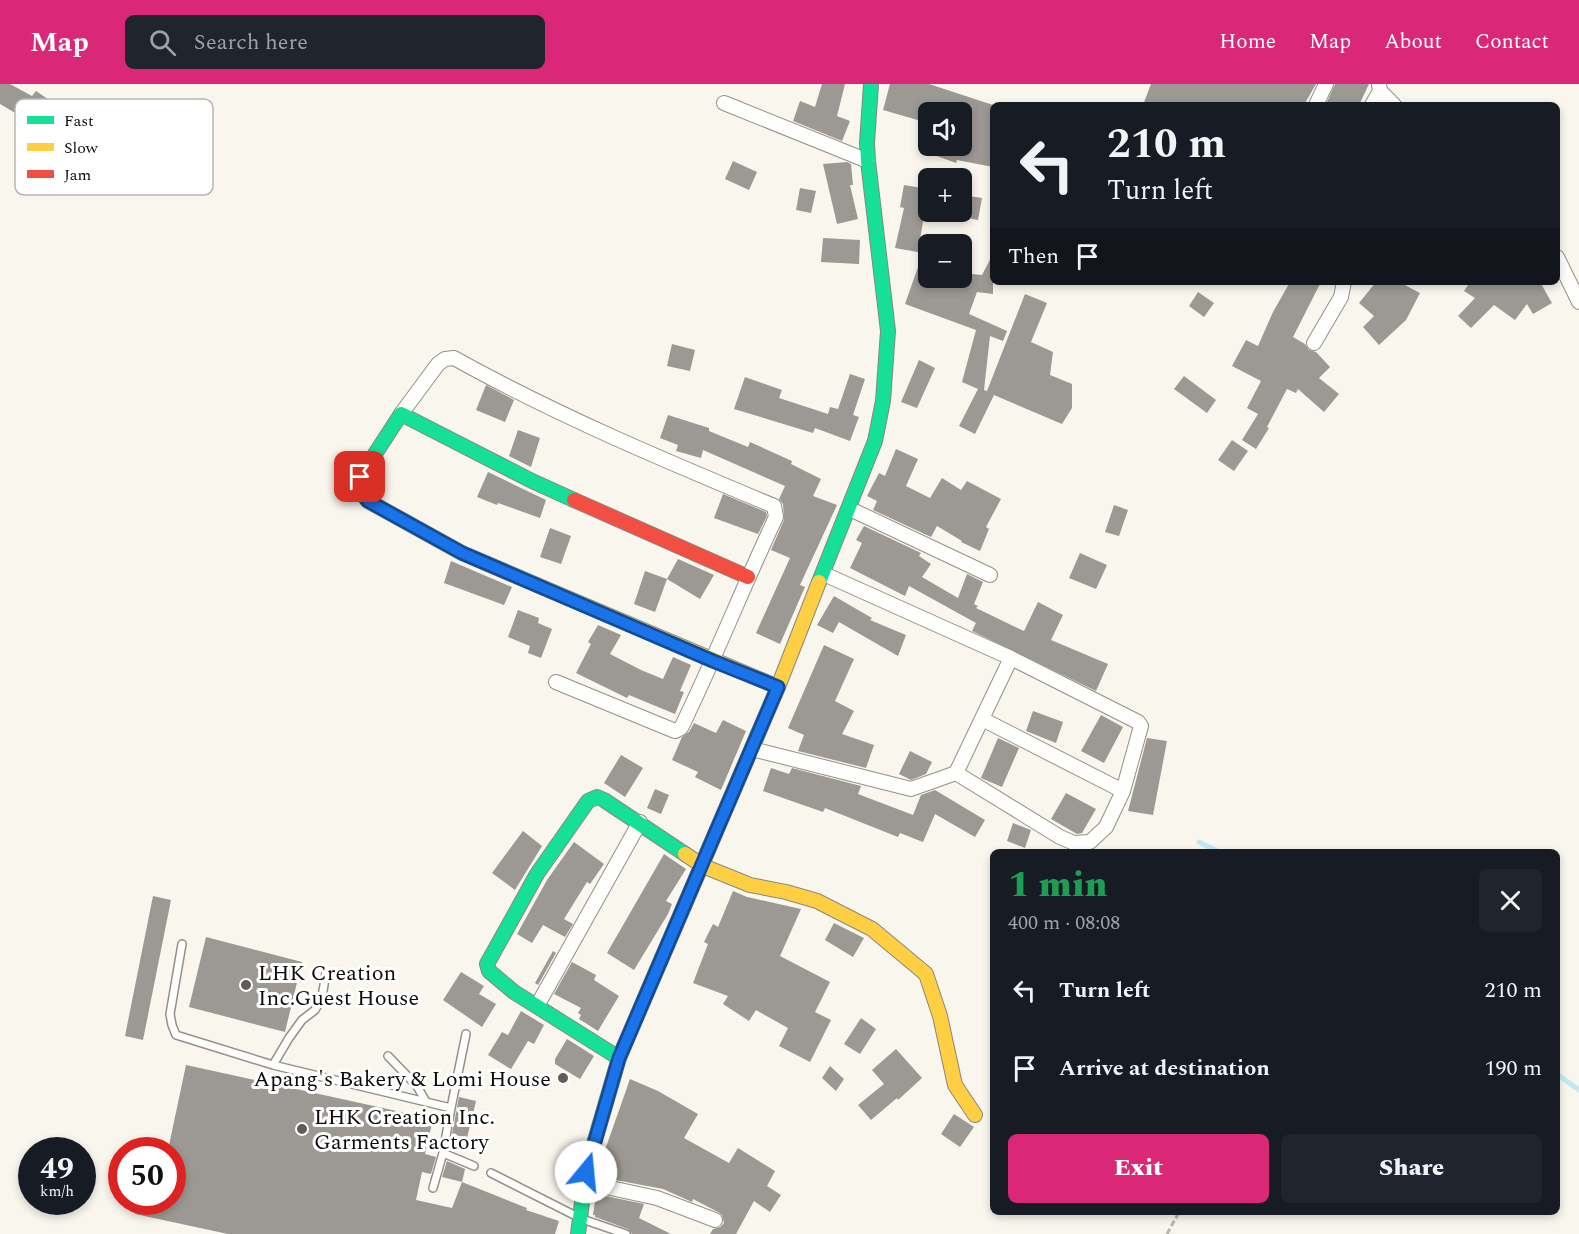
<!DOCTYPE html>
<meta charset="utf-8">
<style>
body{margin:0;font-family:Spectral,serif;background:#20242c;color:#f1f3f6;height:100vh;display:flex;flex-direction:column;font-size:22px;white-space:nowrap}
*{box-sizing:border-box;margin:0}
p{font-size:20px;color:#9ea1a6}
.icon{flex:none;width:33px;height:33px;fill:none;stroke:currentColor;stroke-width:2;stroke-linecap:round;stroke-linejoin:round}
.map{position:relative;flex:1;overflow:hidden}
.details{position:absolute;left:990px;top:765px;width:570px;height:366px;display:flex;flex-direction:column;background:#171b24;border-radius:9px;box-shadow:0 3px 9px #0003}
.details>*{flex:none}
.guide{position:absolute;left:990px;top:18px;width:570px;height:183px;border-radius:9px;box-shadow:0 3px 9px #0003;background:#171b24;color:#f1f3f6;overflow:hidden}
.fabs{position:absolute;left:918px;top:18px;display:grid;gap:12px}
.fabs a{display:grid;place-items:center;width:54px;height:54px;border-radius:9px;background:#171b24;box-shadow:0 3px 9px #0003;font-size:30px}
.speed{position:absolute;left:18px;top:1053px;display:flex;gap:12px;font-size:30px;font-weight:700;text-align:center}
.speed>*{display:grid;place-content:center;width:78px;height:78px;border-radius:50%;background:#171b24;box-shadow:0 3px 9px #0003;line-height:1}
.speed small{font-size:15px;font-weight:400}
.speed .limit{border:9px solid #d22;background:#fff;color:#111}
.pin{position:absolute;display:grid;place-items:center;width:51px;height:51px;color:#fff;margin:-26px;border-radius:12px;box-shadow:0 3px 9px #0006}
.me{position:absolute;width:66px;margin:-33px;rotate:17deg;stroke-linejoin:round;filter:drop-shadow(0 0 4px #0008)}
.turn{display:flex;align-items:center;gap:21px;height:126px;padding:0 18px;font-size:27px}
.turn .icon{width:78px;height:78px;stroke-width:2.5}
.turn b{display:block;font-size:42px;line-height:51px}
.then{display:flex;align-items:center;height:57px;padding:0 18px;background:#0003;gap:12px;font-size:22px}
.round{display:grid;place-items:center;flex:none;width:63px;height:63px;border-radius:9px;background:#20242c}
.summary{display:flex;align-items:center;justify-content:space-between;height:102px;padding:0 18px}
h1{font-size:36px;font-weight:800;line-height:45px;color:#1e9e55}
.primary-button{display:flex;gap:12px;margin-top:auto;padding:12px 18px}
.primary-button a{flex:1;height:69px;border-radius:9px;background:#db2777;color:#fff;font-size:24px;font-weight:800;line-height:69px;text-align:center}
.primary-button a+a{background:#20242c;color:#f1f3f6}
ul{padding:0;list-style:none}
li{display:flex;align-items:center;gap:18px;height:78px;padding:0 18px}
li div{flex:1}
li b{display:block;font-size:22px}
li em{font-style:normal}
header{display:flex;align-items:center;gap:36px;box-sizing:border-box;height:84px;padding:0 30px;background:#db2777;color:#fff}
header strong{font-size:28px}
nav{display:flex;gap:33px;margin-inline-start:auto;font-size:21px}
.search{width:420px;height:54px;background:#20242c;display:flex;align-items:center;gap:15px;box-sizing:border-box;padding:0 21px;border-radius:9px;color:#9ea1a6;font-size:22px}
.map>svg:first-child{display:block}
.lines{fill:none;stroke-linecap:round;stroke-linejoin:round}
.stream{stroke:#c0e9f6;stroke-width:5}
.building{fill:#9c9893}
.lane-casing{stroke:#92908c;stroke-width:10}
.street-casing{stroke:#92908c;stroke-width:16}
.fast-casing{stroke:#888783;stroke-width:16}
.slow-casing{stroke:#888783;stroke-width:16}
.jam-casing{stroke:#888783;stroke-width:16}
.path{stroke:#b7b6b5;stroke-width:3;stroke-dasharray:6 3;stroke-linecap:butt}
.lane{stroke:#fefefc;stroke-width:7}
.street{stroke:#fefefc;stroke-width:14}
.fast{stroke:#16e098;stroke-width:14}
.slow{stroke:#ffcf43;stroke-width:14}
.jam{stroke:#f24e42;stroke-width:14}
.route-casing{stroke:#114b97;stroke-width:15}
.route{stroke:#1a73e8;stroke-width:10}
.poi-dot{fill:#5e5d59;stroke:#fff;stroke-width:2}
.labels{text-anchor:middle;stroke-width:6;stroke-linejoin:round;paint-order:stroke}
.poi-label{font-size:22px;fill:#0a0a0a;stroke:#fff;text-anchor:start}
.key{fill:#fff;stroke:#b6b6b6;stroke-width:1.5}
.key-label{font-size:16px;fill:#0a0a0a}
</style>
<header>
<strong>Map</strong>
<div class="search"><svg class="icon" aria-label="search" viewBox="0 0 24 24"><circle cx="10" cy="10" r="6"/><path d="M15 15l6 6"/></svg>Search here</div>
<nav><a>Home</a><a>Map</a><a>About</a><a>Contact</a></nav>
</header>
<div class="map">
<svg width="1579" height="1150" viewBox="0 0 1579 1150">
<rect width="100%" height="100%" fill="#f9f6ed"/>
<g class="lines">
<path class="stream" d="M1199 758 1219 768
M1557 990 1579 1006"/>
</g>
<path class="building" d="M0 0H10L32 12 36 7 61 24 46 47 0 20Z
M822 0H845L837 32 850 37 842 57 793 37 800 17 815 23Z
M890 0H929L993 21V83L957 76 956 79 937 72 940 62H962V28H928V39L883 26Z
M1151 0H1316L1304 21H1143Z
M1335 0H1369L1359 21H1332L1327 18Z
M733 77 757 88 749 106 725 95Z
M847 78 851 80 853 101H850L858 135 837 140 823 80Z
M904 101 928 105V128L925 127 920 155 928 157V194H962V189L982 191 993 170V210L977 208 969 230 1007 247 1003 257 990 252 984 306 987 307 1025 210 1047 219 1031 258 1053 268 1050 291 1072 300V324L1062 340 994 311 975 350 959 342 978 305 962 298 976 246 905 220 923 169 895 164 904 124 900 123Z
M800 104 816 107 811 129 796 126Z
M962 111 982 114 978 136 962 133Z
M823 154 860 156 859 180 821 178Z
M1290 198H1321L1293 253 1305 260 1309 266 1316 268 1330 283 1319 294 1339 310 1324 328 1298 305 1296 309 1287 305 1267 343 1269 344 1256 365 1242 356 1258 330 1247 324 1261 297 1232 282 1246 256 1258 262 1273 228Z
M1376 198H1399L1420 209 1406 236 1379 261 1363 243 1374 232 1359 219Z
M1470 198H1540L1552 219 1533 230 1527 220 1515 236 1494 221 1471 244 1458 232 1475 214 1464 207Z
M1198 208 1214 219 1204 233 1189 222Z
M672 260 695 266 690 287 667 282Z
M919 276 935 284 917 324 901 318Z
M850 290 865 295 853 331 859 333 850 357 815 344 813 349 734 325 745 293 782 306 779 314 828 330 830 323 838 325Z
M1184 292 1216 316 1207 329 1174 305Z
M486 301 514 316 505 338 476 326Z
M668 331 709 344V347L748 363 750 358 792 377 791 380 821 395 813 412 837 421 800 501 805 503 780 560 756 549 790 474 771 466 784 436 783 420 779 415 785 402 703 366 701 374 676 367 678 361 660 354Z
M518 346 540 354 531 383 509 372Z
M1232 356 1248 367 1234 387 1218 376Z
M896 365 918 375 906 402 930 414 942 394 961 406 967 397 1001 415 986 443 989 445 980 467 961 458 962 457 937 442 931 453 873 426 877 417 867 412 879 389 885 392Z
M488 388 546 416 540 434 498 419 497 421 477 413Z
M723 410 766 428 767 432 758 450 714 434Z
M1114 421 1128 426 1119 452 1105 448Z
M864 442 921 469 919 472 931 480 922 493 958 514 967 490 983 498 974 520 978 522 976 524 1024 547 1038 518 1063 531 1051 556 1108 580 1096 607 972 547 976 539 909 502 905 512 850 484 862 459 856 456Z
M550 444 571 452 561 480 540 473Z
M1080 469 1107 481 1096 505 1069 494Z
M678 475 714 491 700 515 667 495Z
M451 477 512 503 504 521 444 499Z
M645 487 667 495 655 528 634 520Z
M834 512 872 534 870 536 906 551 898 572 839 538 833 549 817 541Z
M518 526 539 534 538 539 552 545 541 574 528 569 530 562 508 553Z
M598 541 621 551 610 570 641 586 663 595 673 573 691 581 680 607 684 608 675 630 629 611 627 614 576 589 591 560 588 558Z
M824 561 854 575 835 617 854 627 842 650 874 661 866 684 798 667 804 651 788 644Z
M1033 627 1063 638 1056 659 1026 647Z
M1101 631 1123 643 1104 679 1081 667Z
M723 636 746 647 721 706 695 693 698 688 672 676 682 653 689 648 694 639 716 649Z
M998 654 1019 664 1002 703 981 694Z
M1147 654 1167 657 1153 731 1128 727Z
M910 667 932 678 926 690 911 696 899 690Z
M621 671 643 684 625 713 604 699Z
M771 684 789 690 792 684 861 702 858 710 913 731 921 711 935 706 985 736 975 753 935 730 923 758 900 749 898 753 825 724 823 728 763 707Z
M655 705 669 711 661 730 647 724Z
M1066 709 1096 725 1082 749 1077 750 1051 735Z
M1013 739 1031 746 1025 764 1007 757Z
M523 747 542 762 515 806 492 789Z
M574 758 604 780 590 800 587 798 564 835 573 840 565 853 543 841 532 859 517 850 547 796Z
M664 770 686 785 666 817 672 820 668 830 634 886 607 869Z
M733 807 747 813 801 825 780 872 830 898 815 928 831 936 810 978 779 962 788 944 756 926 749 937 723 920 728 912 693 899 708 860 704 858 713 840 718 843Z
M153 812 171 816 143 956 125 952Z
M834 839 864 854 853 873 825 856Z
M206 853 302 878 285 948 189 923Z
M553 867 556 869 538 901 535 899Z
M572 878 596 891 594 896 619 912 598 947 579 935 581 931 578 929 581 924 554 910Z
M461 888 484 902 479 910 496 920 482 943 443 916Z
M521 927 544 941 534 960 528 957 511 985 488 971 502 948 508 951Z
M861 934 876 945 860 970 844 960Z
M567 955 594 972 580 995 555 980V975Z
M896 965 922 994 898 1016 897 1014 871 1036 858 1021 884 1000 872 986Z
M186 981 433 1035 425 1070 436 1073 431 1090 422 1088 416 1116 452 1124 462 1098 527 1124 526 1126 559 1137 555 1150H228L135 1130 137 1118H172V1066H168Z
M830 982 844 995 836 1007 822 994Z
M630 995 658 1007 698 1030 684 1054 729 1079 738 1064 775 1087 767 1102 781 1111 770 1128 754 1117 736 1150H710L713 1145 720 1143 724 1139 722 1131 718 1128 693 1115 692 1118 663 1105 605 1094 610 1068 605 1066Z
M459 1013 476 1017 467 1054 452 1050Z
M954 1030 974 1043 960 1063 941 1050Z
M447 1077 465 1085 462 1098 442 1093Z
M596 1110 644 1120 639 1134 671 1150H632L628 1145 595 1133V1131H593Z"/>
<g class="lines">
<g class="lane-casing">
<path id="lane" d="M182 860 170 930 172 941 176 951 273 981 451 1024 443 1069 433 1104
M388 972 417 1002 426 1018
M273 981 289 954 302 936 315 926 322 913 326 889
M451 1024 466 950
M443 1069 474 1082
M491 1089 582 1135 626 1150"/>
</g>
<g class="street-casing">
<path id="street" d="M1380 7 1394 21
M724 19 868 77
M1316 21 1326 0
M1372 21 1380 7 1379 0
M1557 173 1579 218
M1314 259 1341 213 1344 198
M401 330 438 280 445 275 454 274C556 331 666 377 774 422L776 433C743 503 715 574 681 644L675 647 556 598
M850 425 990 491
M982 635 1123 707
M752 665 911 705 956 689 1060 753 1074 759 1090 758 1106 743 1123 707 1141 642 1138 638 1011 574 824 490
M956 689 1011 574
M537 922 640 738
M583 1098 657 1114 715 1136"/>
</g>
<g class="fast-casing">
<path id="fast" d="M819 498 875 357 883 317 888 247 868 77 867 59 871 0
M537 501 462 469 368 417 360 407V393L401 330 532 397 574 416
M619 974 514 908 489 887 487 880 537 790 588 717 597 713 604 716 685 770
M578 1150 586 1087 619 974 676 841"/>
</g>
<g class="slow-casing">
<path id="slow" d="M537 501 778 603
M685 770 703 782 750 801 786 808 817 817 872 845 926 890 940 932 955 1001 975 1031
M676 841 778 603 819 498"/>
</g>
<g class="jam-casing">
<path id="jam" d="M574 416 748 493"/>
</g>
<path class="path" d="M1167 1150 1179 1128"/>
<use href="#lane" class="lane"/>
<use href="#street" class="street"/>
<use href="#fast" class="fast"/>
<use href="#slow" class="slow"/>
<use href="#jam" class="jam"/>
</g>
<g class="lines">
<g class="route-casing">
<path id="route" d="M360 393V407L368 417 462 469 713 577 778 603 619 974 586 1088"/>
</g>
<use href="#route" class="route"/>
</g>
<g class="poi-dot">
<circle cx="246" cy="901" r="6"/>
<circle cx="563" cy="994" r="6"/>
<circle cx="302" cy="1045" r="6"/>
</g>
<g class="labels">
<g class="poi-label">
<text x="258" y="896">LHK Creation<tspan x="258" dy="25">Inc.Guest House</tspan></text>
<text x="551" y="1002" text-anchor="end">Apang's Bakery &amp; Lomi House</text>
<text x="314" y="1040">LHK Creation Inc.<tspan x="314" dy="25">Garments Factory</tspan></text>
</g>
</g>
<rect x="15" y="15" width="198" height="96" rx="9" class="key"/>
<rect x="27" y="32" width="27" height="8" fill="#16e098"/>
<rect x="27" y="59" width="27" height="8" fill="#ffcf43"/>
<rect x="27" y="86" width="27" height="8" fill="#f24e42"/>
<g class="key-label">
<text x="64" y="42">Fast</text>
<text x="64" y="69">Slow</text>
<text x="64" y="96">Jam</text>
</g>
</svg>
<div class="fabs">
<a><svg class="icon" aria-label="sound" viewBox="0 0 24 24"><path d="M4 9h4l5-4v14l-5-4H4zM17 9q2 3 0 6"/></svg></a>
<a>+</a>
<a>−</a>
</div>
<div class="speed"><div>49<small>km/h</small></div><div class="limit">50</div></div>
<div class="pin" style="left:360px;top:393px;background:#d93025"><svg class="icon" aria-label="arrive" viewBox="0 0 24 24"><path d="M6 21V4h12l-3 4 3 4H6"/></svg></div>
<svg class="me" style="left:586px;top:1088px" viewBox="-20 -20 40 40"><circle r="19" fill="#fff"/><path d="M0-13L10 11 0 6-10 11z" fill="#1a73e8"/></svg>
<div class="guide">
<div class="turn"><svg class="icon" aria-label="left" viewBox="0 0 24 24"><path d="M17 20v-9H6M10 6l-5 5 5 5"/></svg><div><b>210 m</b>Turn left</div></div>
<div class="then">Then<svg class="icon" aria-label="arrive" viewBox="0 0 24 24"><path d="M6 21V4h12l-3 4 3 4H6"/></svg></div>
</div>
<section class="details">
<div class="summary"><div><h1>1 min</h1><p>400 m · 08:08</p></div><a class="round"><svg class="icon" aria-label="close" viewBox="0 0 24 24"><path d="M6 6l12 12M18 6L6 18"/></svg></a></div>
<ul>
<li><svg class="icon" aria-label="left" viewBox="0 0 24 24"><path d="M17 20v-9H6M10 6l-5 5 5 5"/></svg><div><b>Turn left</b></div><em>210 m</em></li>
<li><svg class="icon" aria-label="arrive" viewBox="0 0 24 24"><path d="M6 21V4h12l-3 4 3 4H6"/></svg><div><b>Arrive at destination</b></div><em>190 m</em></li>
</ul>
<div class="primary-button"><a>Exit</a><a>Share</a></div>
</section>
</div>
